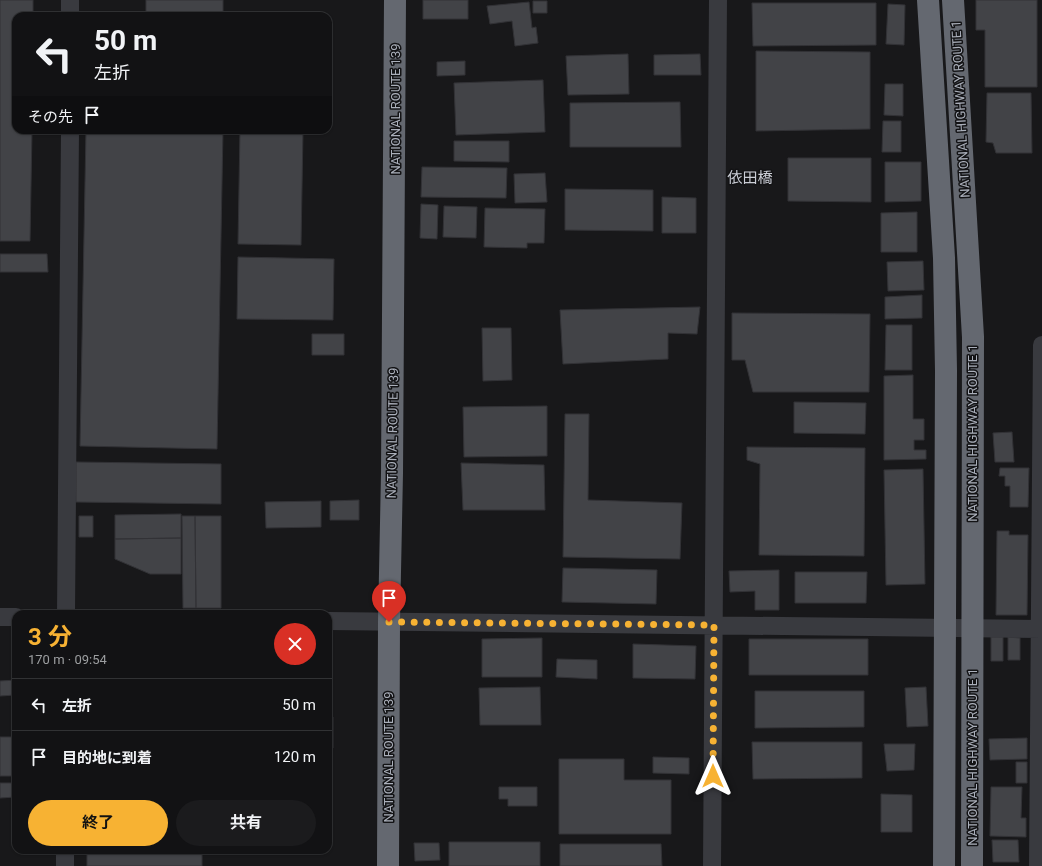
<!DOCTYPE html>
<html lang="ja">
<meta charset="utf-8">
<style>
body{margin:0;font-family:Roboto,"Noto Sans JP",sans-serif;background:#1b1b1d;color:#f1f3f6;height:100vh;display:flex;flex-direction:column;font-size:15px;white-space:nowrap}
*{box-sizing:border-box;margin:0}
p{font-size:13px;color:#9c9ea0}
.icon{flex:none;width:22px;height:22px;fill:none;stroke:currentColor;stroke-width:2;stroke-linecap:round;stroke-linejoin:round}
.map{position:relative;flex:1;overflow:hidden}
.sheet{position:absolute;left:12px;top:610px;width:320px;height:244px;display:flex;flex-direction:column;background:#121214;border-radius:12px;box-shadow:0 1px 3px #0004,0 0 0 1px #313234}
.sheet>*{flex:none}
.guide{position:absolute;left:12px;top:12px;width:320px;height:122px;border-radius:12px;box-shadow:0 1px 3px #0004,0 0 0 1px #313234;background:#121214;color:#f1f3f6;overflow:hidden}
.pin{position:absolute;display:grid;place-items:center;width:34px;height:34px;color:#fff;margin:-41px -17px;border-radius:50% 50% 50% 0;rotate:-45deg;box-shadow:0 0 4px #0007}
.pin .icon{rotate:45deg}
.me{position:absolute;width:44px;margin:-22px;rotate:0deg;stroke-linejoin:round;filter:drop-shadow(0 0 3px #0008)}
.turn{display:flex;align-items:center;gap:14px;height:84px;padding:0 16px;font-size:18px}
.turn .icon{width:52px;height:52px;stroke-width:2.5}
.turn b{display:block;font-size:28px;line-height:34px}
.then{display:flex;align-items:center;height:38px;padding:0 16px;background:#0003;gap:8px;font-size:15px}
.round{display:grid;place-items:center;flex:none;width:42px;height:42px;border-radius:21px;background:#1b1b1d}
.head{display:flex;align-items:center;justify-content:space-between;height:68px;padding:0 16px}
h1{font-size:24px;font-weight:700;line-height:30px;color:#f7b233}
.cta{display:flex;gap:8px;margin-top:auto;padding:8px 16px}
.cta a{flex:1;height:46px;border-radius:24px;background:#f7b233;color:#111;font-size:16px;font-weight:700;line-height:46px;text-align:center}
.cta a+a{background:#1b1b1d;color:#f1f3f6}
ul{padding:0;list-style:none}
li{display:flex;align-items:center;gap:12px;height:52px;padding:0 16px;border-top:1px solid #313234}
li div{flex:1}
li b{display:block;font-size:15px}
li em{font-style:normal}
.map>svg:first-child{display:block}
.building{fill:#424347;stroke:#323236}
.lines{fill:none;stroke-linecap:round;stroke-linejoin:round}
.street{stroke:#393a3f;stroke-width:18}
.highway{stroke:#646870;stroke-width:22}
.highway-bridge{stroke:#646870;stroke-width:22}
.route{stroke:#f7b233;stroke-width:7;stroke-dasharray:0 12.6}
.labels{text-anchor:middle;stroke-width:3;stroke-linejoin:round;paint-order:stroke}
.street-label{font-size:13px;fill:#aaafba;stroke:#131315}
.quarter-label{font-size:15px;fill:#cbced6;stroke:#131315}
</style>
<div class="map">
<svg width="1042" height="866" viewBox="0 0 1042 866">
<rect width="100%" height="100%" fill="#18181a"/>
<path class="building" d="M0 0H33V16H16V130H32L30 241H0Z
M146 0H223V16H146Z
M423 0H468V19H423Z
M976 0H1037V87H985V30H976Z
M533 1H547V13H533Z
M529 2 532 28 536 27 538 43 515 46 512 21 490 24 487 6Z
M752 3H876V45L753 46Z
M888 4 905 5 904 45 886 44Z
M756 51 870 52V129L756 131Z
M628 54 629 94 568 95 566 56Z
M700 54 701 75H654V55Z
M465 61V75L437 76V62Z
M543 80 545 132 456 135 454 83Z
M885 84H903V116L884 115Z
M987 93H1031L1032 153H996L993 143 986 142Z
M680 102 681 147H570V103Z
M883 121H901V152H882Z
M86 130H223L217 449 80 446Z
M240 130H303L301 245 238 244Z
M454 141H509V162L454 161Z
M788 158H871V202L788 201Z
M885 162H921V201L885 202Z
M422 167 507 168 506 198 421 197Z
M545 173 547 202 515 203 514 174Z
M565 189 653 190V231L565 230Z
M662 197 696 198V233H662Z
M421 204 438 205 437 239 420 238Z
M444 206 477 207 476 238 443 237Z
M485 208 545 209 544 243H527V248L484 247Z
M917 212V252H881V213Z
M0 254H47L48 272H0Z
M238 257 334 259 333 320 237 319Z
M923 261 924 290 888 291 887 262Z
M922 295V318L885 319V297Z
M700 307 697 334 668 333V359L563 364 560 310Z
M732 313 870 314 869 392H753L745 360H732Z
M886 325H912V370H885Z
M482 328H511L512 380 483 381Z
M312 334H344V355H312Z
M913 375V419H924V440H914V450H926V459L884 460V376Z
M794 402 866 403 865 434 794 433Z
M547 406V456L464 457 463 407Z
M565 414H589L588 500 682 503 680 559 563 557Z
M1012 432 1014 462H995L993 433Z
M747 447 865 448 864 556 759 555 760 464 747 460Z
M76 462 221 464V504L76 502Z
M461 463 544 465 545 510H463Z
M1000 468H1029L1028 507H1010V486H1005V476H999Z
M923 469 925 584 886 585 884 470Z
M359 500V520H330V501Z
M321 501V527L266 528 265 502Z
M181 514V538L115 539V515Z
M79 516H93V537H79Z
M182 516H195L196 608H183Z
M195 516H221V608H196Z
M997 531H1009V535H1028L1027 615H996Z
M181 538V574H150L115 559V539Z
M563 568 657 570 656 604 562 602Z
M779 570V610H755V591L730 592 729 571Z
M795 572H867L866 603H795Z
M991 637H1003V661H991Z
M1008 637 1020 638V660H1008Z
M542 638V677H482V639Z
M749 639H868V675H749Z
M633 644 696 646 695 679 633 678Z
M557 659 597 660V679L556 677Z
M16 680V695L0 696V681Z
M540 687 541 725H480L479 688Z
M926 687 928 726 907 727 905 688Z
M755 691H864V727L755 728Z
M328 717H333V748H328Z
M0 737H16V776H0Z
M1027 738V759L990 760 989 739Z
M752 742H862V778L753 779Z
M884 744H915L914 770 887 771Z
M653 757 689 758V774L653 773Z
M559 759H624V780H671V834H559Z
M1016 762H1027V783H1016Z
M0 783H16V797L0 798Z
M499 787H537V806H508V799H499Z
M991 787H1022L1021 818H1026V837L990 836Z
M881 794 912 795V832H881Z
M992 840H1018L1019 862H993Z
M449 842H540V866H449Z
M414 843H439L440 860 415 861Z
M560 844H661L662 866H560Z
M87 850H202V866H87Z"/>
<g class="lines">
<path class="street" d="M70 16V0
M66 614 70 130
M0 617H16
M328 621 1042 629
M65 866V850
M712 866 718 0
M1038 866 1042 345"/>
<path class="highway" d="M388 866 389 622 392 473 395 0"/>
<path class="highway-bridge" d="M928 0 944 258 946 371 944 866
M953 0 973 337 972 866"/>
</g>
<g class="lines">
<path class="route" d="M389 622 714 625 713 776"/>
</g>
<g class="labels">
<g class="street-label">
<text transform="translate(395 109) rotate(-90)" y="5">NATIONAL ROUTE 139</text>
<text transform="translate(960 109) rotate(-93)" y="5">NATIONAL HIGHWAY ROUTE 1</text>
<text transform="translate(392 433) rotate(-89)" y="5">NATIONAL ROUTE 139</text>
<text transform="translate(972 433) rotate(-90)" y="5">NATIONAL HIGHWAY ROUTE 1</text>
<text transform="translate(388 757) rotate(-90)" y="5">NATIONAL ROUTE 139</text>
<text transform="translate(972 757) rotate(-90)" y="5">NATIONAL HIGHWAY ROUTE 1</text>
</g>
<g class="quarter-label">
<text x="750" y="183">依田橋</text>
</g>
</g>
</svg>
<div class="pin" style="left:389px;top:622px;background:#d93025"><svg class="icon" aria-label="arrive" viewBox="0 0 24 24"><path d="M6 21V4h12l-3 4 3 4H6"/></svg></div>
<svg class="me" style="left:713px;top:776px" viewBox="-20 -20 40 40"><path d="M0-17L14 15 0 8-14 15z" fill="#f7b233" stroke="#fff" stroke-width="4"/></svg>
<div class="guide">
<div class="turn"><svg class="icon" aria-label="left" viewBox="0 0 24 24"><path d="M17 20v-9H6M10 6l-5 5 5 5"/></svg><div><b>50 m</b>左折</div></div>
<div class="then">その先<svg class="icon" aria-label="arrive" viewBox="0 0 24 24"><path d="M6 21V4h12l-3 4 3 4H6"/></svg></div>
</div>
<section class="sheet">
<div class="head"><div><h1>3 分</h1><p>170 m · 09:54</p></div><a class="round" style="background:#d93025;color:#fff"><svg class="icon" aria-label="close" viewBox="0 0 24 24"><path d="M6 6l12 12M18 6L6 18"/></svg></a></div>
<ul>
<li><svg class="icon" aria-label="left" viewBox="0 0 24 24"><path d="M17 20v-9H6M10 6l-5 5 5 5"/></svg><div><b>左折</b></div><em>50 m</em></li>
<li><svg class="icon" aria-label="arrive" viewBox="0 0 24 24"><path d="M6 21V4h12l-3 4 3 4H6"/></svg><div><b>目的地に到着</b></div><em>120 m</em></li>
</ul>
<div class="cta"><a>終了</a><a>共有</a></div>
</section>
</div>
